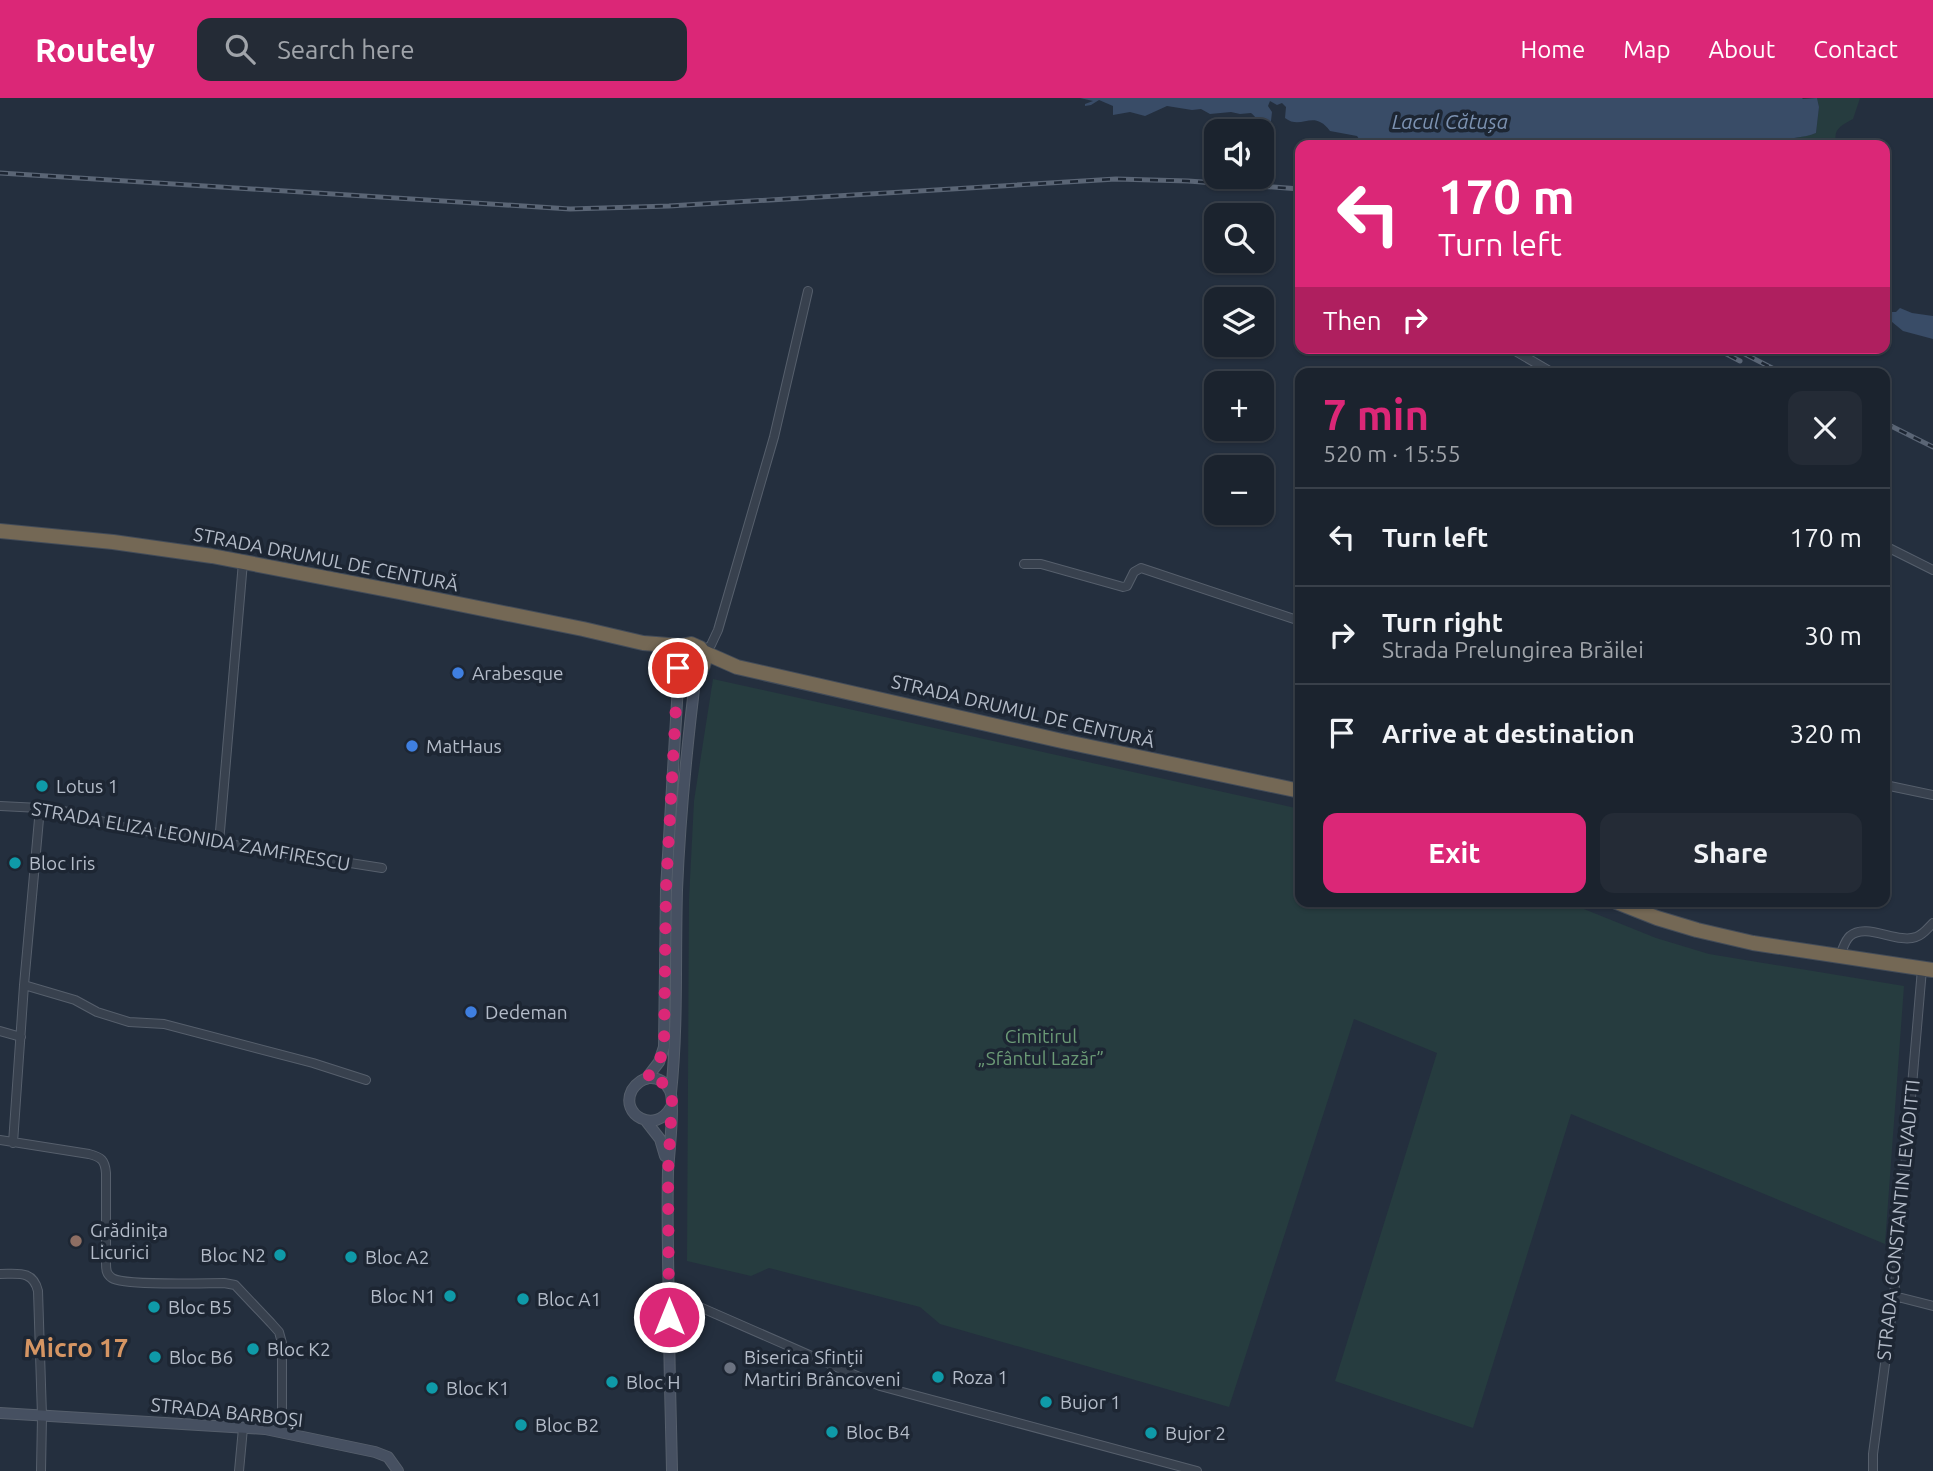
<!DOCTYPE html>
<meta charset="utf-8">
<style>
body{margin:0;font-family:Ubuntu,sans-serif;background:#242b36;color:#f1f3f6;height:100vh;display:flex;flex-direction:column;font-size:26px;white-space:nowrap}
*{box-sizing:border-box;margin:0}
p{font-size:23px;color:#a0a4aa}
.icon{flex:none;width:38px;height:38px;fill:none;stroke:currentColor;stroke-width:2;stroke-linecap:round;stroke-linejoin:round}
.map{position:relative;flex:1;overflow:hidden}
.side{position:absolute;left:1295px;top:270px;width:595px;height:539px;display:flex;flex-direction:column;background:#1b232e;border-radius:14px;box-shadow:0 2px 5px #0004,0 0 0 2px #39404a}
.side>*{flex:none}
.top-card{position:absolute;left:1295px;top:42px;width:595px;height:214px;border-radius:14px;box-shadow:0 2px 5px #0004,0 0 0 2px #39404a;background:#db2777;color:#fff;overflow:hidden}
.buttons{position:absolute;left:1204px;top:21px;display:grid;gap:14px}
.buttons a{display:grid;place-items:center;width:70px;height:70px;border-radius:14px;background:#1b232e;box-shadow:0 2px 5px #0004,0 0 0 2px #39404a;font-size:35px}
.pin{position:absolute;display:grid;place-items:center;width:60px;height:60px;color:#fff;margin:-30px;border:4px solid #fff;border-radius:50%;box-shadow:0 2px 7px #0007}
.me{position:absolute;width:77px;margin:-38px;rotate:0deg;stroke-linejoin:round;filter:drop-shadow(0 0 5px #0008)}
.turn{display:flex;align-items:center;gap:24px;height:147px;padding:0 28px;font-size:32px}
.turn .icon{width:91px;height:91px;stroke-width:2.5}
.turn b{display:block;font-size:49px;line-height:60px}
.then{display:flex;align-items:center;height:66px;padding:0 28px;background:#0003;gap:14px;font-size:26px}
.round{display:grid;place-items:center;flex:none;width:74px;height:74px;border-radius:14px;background:#242b36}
.headline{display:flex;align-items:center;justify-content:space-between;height:119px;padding:0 28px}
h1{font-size:42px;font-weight:600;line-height:52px;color:#db2777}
.primary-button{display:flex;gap:14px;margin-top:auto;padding:14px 28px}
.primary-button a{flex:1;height:80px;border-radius:14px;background:#db2777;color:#fff;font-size:28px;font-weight:600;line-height:80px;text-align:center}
.primary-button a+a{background:#242b36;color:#f1f3f6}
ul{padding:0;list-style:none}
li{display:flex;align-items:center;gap:21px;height:98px;padding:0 28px;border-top:2px solid #39404a}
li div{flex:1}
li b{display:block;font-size:26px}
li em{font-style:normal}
header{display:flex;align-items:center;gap:42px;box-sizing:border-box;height:98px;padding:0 35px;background:#db2777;color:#fff}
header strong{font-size:33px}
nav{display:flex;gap:38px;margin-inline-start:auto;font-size:24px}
.search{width:490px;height:63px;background:#242b36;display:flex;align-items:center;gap:18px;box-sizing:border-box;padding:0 24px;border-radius:14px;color:#a0a4aa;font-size:26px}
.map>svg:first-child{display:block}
.green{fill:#263c3f}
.water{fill:#394c67}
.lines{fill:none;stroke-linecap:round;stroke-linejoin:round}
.street-casing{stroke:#565f6c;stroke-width:10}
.secondary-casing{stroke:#565f6c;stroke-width:12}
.highway-casing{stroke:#434c59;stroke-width:16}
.street{stroke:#38414e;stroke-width:8}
.secondary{stroke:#465061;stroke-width:10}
.highway{stroke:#746855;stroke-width:14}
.rail-casing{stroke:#5a6575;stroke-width:5}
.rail{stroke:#1d2633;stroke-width:2.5;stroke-dasharray:8;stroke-linecap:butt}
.route{stroke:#db2777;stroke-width:12;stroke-dasharray:0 21.6}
.shop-dot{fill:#3f7fe0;stroke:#1d2633;stroke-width:2.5}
.culture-dot{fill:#0f9aa8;stroke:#1d2633;stroke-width:2.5}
.education-dot{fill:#8d6e63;stroke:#1d2633;stroke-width:2.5}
.worship-dot{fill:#6b7280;stroke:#1d2633;stroke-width:2.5}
.labels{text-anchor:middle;stroke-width:7;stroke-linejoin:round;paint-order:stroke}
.street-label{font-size:19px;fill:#b4bcc9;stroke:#1d2633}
.poi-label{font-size:19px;fill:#b4bcc9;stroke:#1d2633;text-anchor:start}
.park-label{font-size:19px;fill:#6b9a76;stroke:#1d2633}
.water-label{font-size:21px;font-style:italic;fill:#7c92b1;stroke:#1d2633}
.district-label{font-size:26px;font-weight:bold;fill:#d59563;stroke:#1d2633}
</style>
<header>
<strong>Routely</strong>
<div class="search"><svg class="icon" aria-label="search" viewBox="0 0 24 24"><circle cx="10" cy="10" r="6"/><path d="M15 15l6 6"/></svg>Search here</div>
<nav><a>Home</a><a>Map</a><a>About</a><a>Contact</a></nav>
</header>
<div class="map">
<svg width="1933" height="1373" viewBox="0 0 1933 1373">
<rect width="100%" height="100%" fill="#242f3e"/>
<path class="green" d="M1817 0H1860L1853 21C1840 28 1832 32 1837 47H1774C1788 39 1802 40 1816 35L1819 9Z
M713 581 1300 711V803H1564L1656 840 1709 856 1904 888 1885 1146 1571 1016 1473 1330 1335 1283 1437 955 1354 921 1229 1309 940 1226 920 1209 769 1170 751 1178 687 1163 689 801 694 703Z"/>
<path class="water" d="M1080 0H1802L1803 1 1817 0 1819 9 1816 35C1802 41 1789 38 1774 47H1371L1373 46 1372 43 1369 42 1362 45 1357 38 1330 33C1313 10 1302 33 1285 20L1286 9 1282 5 1277 7 1270 3 1268 8 1272 14 1271 23 1268 27C1257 27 1258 20 1251 15L1240 16 1231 14 1210 16 1201 11 1192 12 1167 8 1145 18 1130 14 1113 17V8L1099 2 1091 7 1085 8V6L1093 3Z
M1900 210 1912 215 1933 218V241L1903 233 1886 219 1888 214H1896Z"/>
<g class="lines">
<g class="street-casing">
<path id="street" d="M1510 250 1553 275
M1885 448 1933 472
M1024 466H1041L1123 489 1127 488 1134 474 1141 470 1300 523
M703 554 711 547 718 532 774 339 808 193
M1885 687 1933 697
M0 708 40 710 69 714 126 730 382 770
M219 745 243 464
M1840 857C1843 851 1845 842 1850 838 1866 824 1897 846 1916 839 1923 837 1928 830 1933 825
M24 887 75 902 97 914 129 924 164 926 313 965 366 982
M0 933 21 939
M0 1042 89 1056C101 1059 105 1062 106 1075V1165C106 1171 106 1176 112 1180 124 1188 204 1185 224 1185L235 1187 271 1225 279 1234 282 1245V1334
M13 1045 24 887 40 710
M0 1176C18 1176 33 1172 38 1193L42 1318 41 1373
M1894 1198 1933 1208
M668 1199 686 1203 880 1288 1197 1373
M239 1373 243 1330
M1873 1373V1356L1894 1198 1922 871"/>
</g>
<g class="secondary-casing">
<path id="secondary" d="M646 981 659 964 664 949 666 791 679 570
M671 995C678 928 675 860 677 792 680 719 687 647 696 575
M671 1009C656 1037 619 1017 632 992 636 986 641 981 649 980 658 979 667 985 670 993 675 1003 669 1058 668 1073 667 1119 668 1166 669 1212 669 1266 671 1319 672 1373
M646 1023 660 1041 665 1058
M0 1315 265 1331 375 1354 388 1359 398 1373"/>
</g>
<g class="highway-casing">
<path id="highway" d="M0 433 113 444 212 458 399 494 583 531 643 545 681 548 691 546 700 550 703 554 737 569 1062 643 1300 693
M681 548C657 576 712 589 703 554
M1614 803 1657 820 1697 832 1753 845 1933 872"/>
</g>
<use href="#street" class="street"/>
<use href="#secondary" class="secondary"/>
<use href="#highway" class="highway"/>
<g class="rail-casing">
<path id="rail" d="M0 75 570 111 669 108 1116 81 1188 83 1300 91
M1715 250 1740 263
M1733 250 1782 275
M1885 325 1933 349"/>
</g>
<use href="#rail" class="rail"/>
</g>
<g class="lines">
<path class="route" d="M669 1219 668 1074 672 1002C670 988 661 980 646 981L659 964 664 949 666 791 678 570"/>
</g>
<g class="shop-dot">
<circle cx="458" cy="575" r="7"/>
<circle cx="412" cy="648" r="7"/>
<circle cx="471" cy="914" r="7"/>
</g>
<g class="culture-dot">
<circle cx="42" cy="688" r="7"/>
<circle cx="15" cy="765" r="7"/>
<circle cx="280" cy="1157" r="7"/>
<circle cx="351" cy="1159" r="7"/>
<circle cx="450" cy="1198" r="7"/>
<circle cx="523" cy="1201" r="7"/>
<circle cx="154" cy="1209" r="7"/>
<circle cx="253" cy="1251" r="7"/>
<circle cx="155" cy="1259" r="7"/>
<circle cx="938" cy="1279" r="7"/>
<circle cx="612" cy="1284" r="7"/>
<circle cx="432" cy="1290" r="7"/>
<circle cx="1046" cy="1304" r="7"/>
<circle cx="521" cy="1327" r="7"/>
<circle cx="832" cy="1334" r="7"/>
<circle cx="1151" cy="1335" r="7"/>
</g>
<circle class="education-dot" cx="76" cy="1143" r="7"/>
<circle class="worship-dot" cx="730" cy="1270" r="7"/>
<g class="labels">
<g class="street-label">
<text transform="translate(326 461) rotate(11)" y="7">STRADA DRUMUL DE CENTURĂ</text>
<text transform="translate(1023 613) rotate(13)" y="7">STRADA DRUMUL DE CENTURĂ</text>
<text transform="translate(191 738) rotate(10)" y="7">STRADA ELIZA LEONIDA ZAMFIRESCU</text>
<text transform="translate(1898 1122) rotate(-84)" y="7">STRADA CONSTANTIN LEVADITTI</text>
<text transform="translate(227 1314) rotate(6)" y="7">STRADA BARBOȘI</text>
</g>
<g class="poi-label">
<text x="472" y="582">Arabesque</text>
<text x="426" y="655">MatHaus</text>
<text x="56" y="695">Lotus 1</text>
<text x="29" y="772">Bloc Iris</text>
<text x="485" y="921">Dedeman</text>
<text x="90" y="1139">Grădinița<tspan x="90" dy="22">Licurici</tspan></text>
<text x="266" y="1164" text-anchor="end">Bloc N2</text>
<text x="365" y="1166">Bloc A2</text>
<text x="436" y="1205" text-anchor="end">Bloc N1</text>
<text x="537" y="1208">Bloc A1</text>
<text x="168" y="1216">Bloc B5</text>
<text x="267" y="1258">Bloc K2</text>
<text x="169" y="1266">Bloc B6</text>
<text x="744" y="1266">Biserica Sfinții<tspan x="744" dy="22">Martiri Brâncoveni</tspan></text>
<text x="952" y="1286">Roza 1</text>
<text x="626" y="1291">Bloc H</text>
<text x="446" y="1297">Bloc K1</text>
<text x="1060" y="1311">Bujor 1</text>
<text x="535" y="1334">Bloc B2</text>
<text x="846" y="1341">Bloc B4</text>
<text x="1165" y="1342">Bujor 2</text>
</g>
<g class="park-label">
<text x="1041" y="945">Cimitirul<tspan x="1041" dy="22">„Sfântul Lazăr”</tspan></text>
</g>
<g class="water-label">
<text x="1450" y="31">Lacul Cătușa</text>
</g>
<g class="district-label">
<text x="76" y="1259">Micro 17</text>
</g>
</g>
</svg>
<div class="buttons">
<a><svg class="icon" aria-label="sound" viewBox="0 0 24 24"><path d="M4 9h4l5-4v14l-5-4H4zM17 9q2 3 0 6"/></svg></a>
<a><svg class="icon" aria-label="search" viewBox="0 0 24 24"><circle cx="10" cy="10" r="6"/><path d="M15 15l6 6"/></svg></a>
<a><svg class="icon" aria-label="layers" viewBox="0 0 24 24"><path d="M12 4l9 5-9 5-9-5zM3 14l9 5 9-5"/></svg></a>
<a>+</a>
<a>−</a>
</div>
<div class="pin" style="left:678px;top:570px;background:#d93025"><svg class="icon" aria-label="arrive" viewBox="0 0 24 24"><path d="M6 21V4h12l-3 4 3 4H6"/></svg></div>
<svg class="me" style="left:669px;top:1219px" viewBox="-20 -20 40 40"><circle r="17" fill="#db2777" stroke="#fff" stroke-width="3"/><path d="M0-11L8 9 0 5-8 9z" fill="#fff"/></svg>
<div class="top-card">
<div class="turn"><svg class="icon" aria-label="left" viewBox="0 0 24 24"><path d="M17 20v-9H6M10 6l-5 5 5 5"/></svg><div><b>170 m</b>Turn left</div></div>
<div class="then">Then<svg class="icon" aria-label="right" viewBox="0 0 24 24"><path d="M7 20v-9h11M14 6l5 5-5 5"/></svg></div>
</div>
<section class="side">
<div class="headline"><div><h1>7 min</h1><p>520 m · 15:55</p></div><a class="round"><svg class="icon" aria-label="close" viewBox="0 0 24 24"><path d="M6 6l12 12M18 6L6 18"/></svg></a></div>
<ul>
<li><svg class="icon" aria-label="left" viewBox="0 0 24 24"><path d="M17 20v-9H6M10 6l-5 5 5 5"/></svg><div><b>Turn left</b></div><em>170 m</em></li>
<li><svg class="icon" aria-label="right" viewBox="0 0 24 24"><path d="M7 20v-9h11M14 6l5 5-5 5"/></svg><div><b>Turn right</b><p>Strada Prelungirea Brăilei</p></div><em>30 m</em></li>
<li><svg class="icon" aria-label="arrive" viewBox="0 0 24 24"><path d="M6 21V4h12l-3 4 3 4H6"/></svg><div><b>Arrive at destination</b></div><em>320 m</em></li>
</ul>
<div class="primary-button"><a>Exit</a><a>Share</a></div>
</section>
</div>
